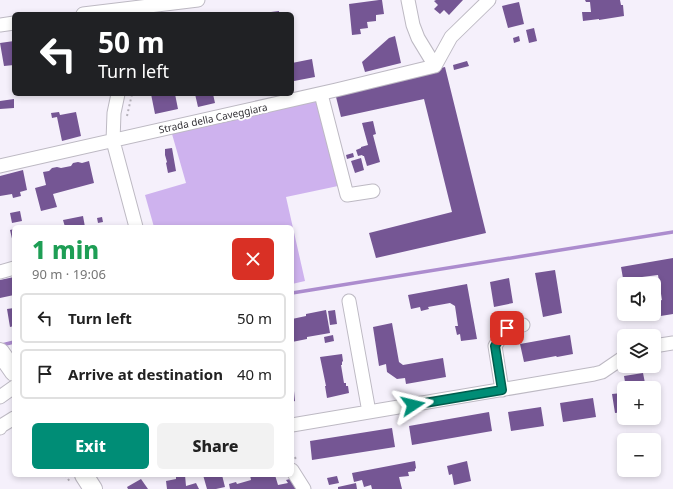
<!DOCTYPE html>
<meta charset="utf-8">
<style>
body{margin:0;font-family:"Noto Sans",sans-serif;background:#f2f2f2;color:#222;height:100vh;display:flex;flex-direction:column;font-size:15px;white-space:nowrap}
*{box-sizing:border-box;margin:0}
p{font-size:13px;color:#767676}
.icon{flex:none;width:22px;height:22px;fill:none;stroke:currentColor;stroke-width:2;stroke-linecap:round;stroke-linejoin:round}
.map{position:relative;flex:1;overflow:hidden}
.sheet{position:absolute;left:12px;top:225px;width:282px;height:252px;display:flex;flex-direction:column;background:#fff;border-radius:6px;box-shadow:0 2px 6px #0003}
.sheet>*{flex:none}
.banner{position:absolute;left:12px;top:12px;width:282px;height:84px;border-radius:6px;box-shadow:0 2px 6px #0003;background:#202124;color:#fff;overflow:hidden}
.fabs{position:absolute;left:617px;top:277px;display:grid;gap:8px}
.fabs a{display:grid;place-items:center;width:44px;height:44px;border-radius:6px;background:#fff;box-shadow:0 2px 6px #0003;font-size:20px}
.pin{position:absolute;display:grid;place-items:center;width:34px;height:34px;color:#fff;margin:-17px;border-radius:8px;box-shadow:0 2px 6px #0006}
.me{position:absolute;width:44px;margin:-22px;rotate:80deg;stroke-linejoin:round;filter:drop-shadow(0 0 3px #0008)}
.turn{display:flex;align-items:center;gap:14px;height:84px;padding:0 20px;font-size:18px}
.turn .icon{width:52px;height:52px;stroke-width:2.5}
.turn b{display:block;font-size:28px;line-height:34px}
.round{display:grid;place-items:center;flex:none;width:42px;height:42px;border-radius:6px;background:#f2f2f2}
.headline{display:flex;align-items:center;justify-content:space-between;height:68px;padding:0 20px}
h1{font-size:24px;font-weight:800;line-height:30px;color:#1e9e55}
.cta{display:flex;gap:8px;margin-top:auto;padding:8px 20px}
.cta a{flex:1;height:46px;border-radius:6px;background:#008d76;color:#fff;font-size:16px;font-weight:800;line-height:46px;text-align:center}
.cta a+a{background:#f2f2f2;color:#222}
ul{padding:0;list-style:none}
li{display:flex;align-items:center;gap:12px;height:50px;margin:0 8px 6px;padding:0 12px;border:2px solid #e0e0e0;border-radius:6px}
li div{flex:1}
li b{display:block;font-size:15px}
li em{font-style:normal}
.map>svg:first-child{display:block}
.green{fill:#ceb2ee}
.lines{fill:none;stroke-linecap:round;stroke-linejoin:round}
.stream{stroke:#ac8cce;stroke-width:3.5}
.building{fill:#755694}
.minor-casing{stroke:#bdb9c3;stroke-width:15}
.secondary-casing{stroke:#bdb9c3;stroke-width:20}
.path{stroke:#b6b2bb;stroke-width:2;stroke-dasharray:2 3;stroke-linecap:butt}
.minor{stroke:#fff;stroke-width:13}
.secondary{stroke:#fff;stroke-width:18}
.route-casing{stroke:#005c4d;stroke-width:10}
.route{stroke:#008d76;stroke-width:7}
.labels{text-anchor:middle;stroke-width:4;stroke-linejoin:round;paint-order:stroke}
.street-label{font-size:10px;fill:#333136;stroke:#fff}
</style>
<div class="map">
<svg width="673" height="489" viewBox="0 0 673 489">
<rect width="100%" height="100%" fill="#f5f0fb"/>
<path class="green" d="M318 99 338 186 286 197 305 281 292 284V227H154L145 195 186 183 172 134Z"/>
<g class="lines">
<path class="stream" d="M292 293 673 232
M2 345 14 342"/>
</g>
<path class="building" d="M379 0H382L384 14 376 15V21L367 22 368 28 360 29 361 34 352 35 349 4Z
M436 0H463L449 15 444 10 440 14 434 9 438 5 434 1Z
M585 0H620L621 5H623L624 16 599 20V19L583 21 582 12H591L590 2H586Z
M519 2 524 24 508 28 502 6Z
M279 11V14H263V13Z
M534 28 537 41 529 43 526 30Z
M395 36 401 63 365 72 362 62 389 38Z
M519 36 520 41 514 43 513 38Z
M14 41V65L4 66 0 43Z
M312 59 315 77 294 81 292 70V63Z
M467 61 469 66 454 70 453 65Z
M445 67 486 233 376 258 369 233 452 212 424 99 341 117 335 93Z
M151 94H175L178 109 155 114Z
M195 94H213L215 103 198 107Z
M14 99V108L0 109V101Z
M59 112 60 115 76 112 81 136 62 141 57 117 52 118 51 113Z
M373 121 376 134 373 135 380 162 367 166 364 156H363L362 155 358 156 356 150 361 148V147L368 145 362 123Z
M172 148 176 171 168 173 166 163 167 162 165 155V149Z
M353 153 354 157 347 159 346 155Z
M361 158 364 170 355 173 351 161Z
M89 161 94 183 53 194 57 207 41 211 35 188 46 185 43 172 49 171 52 168 57 167 61 168 71 166 73 163 78 162 82 163Z
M23 170 27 190 20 192 21 196 13 198 12 194 0 196V176Z
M20 211 22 221 12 223 10 213Z
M83 216 85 227H65L63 220Z
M102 217 103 222 98 223 97 218Z
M14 229V243H13L10 230Z
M673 258V314L630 321 629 314H654V302L662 300 658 275 642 277 643 284H624L621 267Z
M555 270 562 313 543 317 535 273Z
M14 277V295L0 298V280Z
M509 278 513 303 494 307 490 282Z
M467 284 477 339 461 341 460 334 457 335 455 326H458L455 306 450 303 428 307 429 309 421 311 420 307 411 309 408 295Z
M14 308V326L10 327 7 309Z
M326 310 330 333 307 337V339L292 342V319L306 316V314Z
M335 310 337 324 330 325 328 311Z
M392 323 399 362 403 365 443 358 446 377 406 384 405 378 397 379 387 372 386 364 379 366 373 327Z
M333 335 334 341 325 343 324 337Z
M570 335 573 354 557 357 556 356 524 362 520 344Z
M342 354 343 361 342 362V365H341L344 383H346V386H348L349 393 327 398 325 386H326L320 357Z
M643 373 646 388H626L624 376Z
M624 390V412L615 413 612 394 622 393Z
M292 391H294L295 401 292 402Z
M593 398 596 417 563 422 560 403Z
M541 407 544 426 511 431 508 412Z
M489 412 492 431 412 445 409 426Z
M392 428 395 447 312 460 310 441Z
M415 461 416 468 415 469V471L408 472 409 476 399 477 402 489H372L371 485 364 487 362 480 354 482 352 473Z
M467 461 471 481 454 485 452 474 449 475 447 466Z
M185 475 186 486 196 483 199 489H167L166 481 176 479V477Z
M203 475H222L225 487 216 489H207Z
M250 475H275L278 485 288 483 286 480 290 479 297 489H230L229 484 236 482 237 484 251 480Z
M337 476 339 483 329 485 327 478Z
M141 479 148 489H128L127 487Z
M356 483 357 489H338V487Z"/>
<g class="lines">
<g class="minor-casing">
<path id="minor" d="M408 0 413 25 418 38 435 66
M83 14 198 0
M0 25 14 23
M118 94 114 113 113 141 136 227
M321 94 347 195 373 191
M0 166 336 90 435 66 451 37 489 0
M0 272 14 268
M349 301 369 412
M654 346 673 343
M502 390 495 346 507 328 523 325
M0 397 14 387
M292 425 594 374 602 372 624 357
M0 428 1 426 14 418
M292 470 304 489"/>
</g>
<g class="secondary-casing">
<path id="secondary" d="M0 352 14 372
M84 475 93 489"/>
</g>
<path class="path" d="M127 116 132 94
M292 453 296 459
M65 475 71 483"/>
<use href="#minor" class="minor"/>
<use href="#secondary" class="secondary"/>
</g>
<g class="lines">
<g class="route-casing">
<path id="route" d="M413 405 502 390 495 346 507 328"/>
</g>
<use href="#route" class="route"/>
</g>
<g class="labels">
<g class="street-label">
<text transform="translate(213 118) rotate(-12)" y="4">Strada della Caveggiara</text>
</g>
</g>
</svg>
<div class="fabs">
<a><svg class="icon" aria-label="sound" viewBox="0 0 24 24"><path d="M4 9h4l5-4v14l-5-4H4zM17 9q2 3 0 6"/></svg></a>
<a><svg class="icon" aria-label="layers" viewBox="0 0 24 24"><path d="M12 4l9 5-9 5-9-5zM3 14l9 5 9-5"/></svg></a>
<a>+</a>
<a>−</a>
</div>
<div class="pin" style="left:507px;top:328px;background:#d93025"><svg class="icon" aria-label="arrive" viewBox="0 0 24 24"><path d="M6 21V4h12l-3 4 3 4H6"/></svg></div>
<svg class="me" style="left:413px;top:405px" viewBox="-20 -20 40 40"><path d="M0-17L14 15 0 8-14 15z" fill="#008d76" stroke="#fff" stroke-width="4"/></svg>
<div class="banner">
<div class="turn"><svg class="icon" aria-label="left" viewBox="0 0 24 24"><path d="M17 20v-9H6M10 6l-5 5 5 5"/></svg><div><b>50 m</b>Turn left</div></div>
</div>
<section class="sheet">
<div class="headline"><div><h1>1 min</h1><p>90 m · 19:06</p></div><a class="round" style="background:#d93025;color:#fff"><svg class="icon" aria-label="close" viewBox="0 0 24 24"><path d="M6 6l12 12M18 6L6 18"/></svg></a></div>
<ul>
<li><svg class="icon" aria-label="left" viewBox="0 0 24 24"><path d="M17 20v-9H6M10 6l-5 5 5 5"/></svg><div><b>Turn left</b></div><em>50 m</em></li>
<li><svg class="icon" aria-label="arrive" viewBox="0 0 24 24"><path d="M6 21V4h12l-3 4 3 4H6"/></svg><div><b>Arrive at destination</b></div><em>40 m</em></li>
</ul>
<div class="cta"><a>Exit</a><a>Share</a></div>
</section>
</div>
